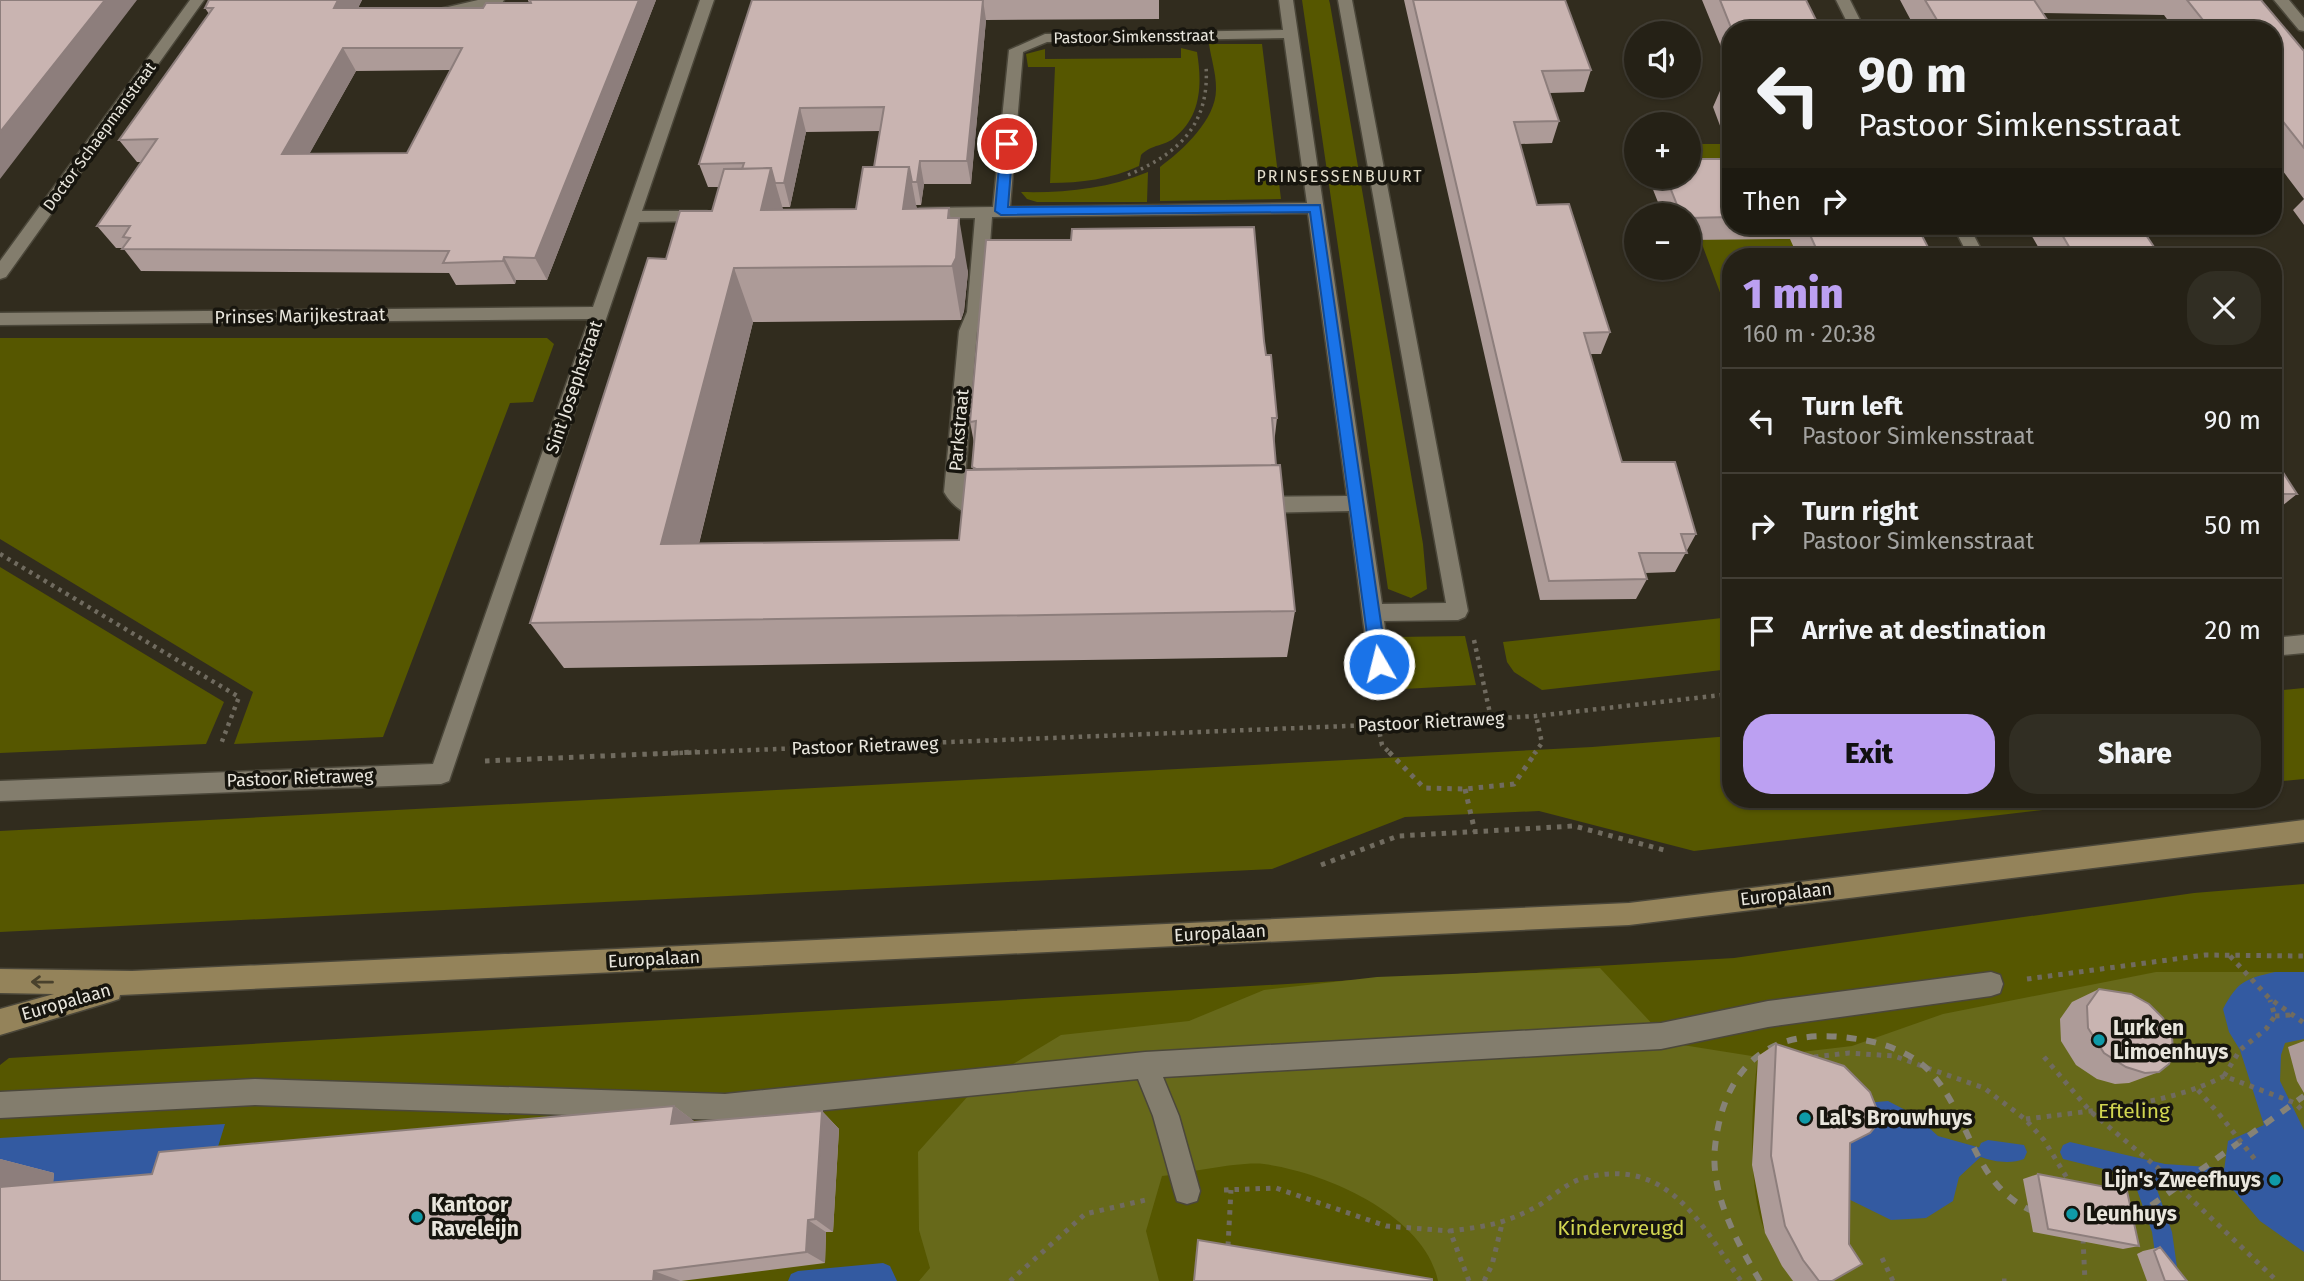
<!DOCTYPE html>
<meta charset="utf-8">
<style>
body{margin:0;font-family:"Fira Sans",sans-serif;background:#312e23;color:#f1f3f6;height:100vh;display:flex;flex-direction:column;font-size:26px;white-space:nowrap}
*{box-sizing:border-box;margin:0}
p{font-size:23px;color:#a3a3a1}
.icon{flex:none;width:38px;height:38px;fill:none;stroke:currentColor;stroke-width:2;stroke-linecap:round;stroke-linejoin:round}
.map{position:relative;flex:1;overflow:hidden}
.sheet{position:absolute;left:1722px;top:248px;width:560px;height:560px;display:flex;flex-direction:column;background:#252116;border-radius:28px;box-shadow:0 2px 5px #0004,0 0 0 2px #423e35}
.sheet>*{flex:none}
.guide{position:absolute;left:1722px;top:21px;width:560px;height:214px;border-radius:28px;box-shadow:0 2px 5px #0004,0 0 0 2px #423e35;background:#252116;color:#f1f3f6;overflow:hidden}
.controls{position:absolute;left:1624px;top:21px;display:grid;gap:14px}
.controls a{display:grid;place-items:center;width:77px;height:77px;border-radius:50%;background:#252116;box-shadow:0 2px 5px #0004,0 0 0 2px #423e35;font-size:35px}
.pin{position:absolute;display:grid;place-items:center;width:60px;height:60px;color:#fff;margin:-30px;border:4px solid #fff;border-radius:50%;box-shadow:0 2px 7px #0007}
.me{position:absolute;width:77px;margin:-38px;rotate:352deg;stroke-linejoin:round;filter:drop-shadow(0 0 5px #0008)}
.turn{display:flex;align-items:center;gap:24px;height:147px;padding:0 21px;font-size:32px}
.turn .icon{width:91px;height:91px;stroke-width:2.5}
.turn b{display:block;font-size:49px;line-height:60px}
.then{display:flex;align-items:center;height:66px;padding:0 21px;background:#0003;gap:14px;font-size:26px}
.round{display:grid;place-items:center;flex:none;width:74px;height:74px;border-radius:28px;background:#312e23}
.summary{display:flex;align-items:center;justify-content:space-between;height:119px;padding:0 21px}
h1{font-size:42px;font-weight:800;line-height:52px;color:#bca0f2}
.button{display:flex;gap:14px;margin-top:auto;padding:14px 21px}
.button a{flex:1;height:80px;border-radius:28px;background:#bca0f2;color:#111;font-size:28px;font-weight:800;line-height:80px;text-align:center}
.button a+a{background:#312e23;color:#f1f3f6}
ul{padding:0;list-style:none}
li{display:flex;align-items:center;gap:21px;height:105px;padding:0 21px;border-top:2px solid #423e35}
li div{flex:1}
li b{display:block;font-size:26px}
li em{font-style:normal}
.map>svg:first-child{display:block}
.green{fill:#565700}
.forest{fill:#67691a}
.water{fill:#335aa1}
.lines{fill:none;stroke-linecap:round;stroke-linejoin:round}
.stream{fill:#335aa1;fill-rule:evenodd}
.lane-casing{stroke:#4b473a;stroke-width:3}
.street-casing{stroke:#4b473a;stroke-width:3}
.secondary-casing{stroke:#4b473a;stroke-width:3}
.path-far2{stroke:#706b5f;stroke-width:3.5;stroke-dasharray:2.5 4.5;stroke-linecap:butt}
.path-far1{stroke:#706b5f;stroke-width:4.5;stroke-dasharray:3.5 5;stroke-linecap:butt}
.path{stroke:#706b5f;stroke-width:5;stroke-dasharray:4.5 6;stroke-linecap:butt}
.lane{fill:#837d6d;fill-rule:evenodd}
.street{fill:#837d6d;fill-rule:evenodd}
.secondary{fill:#94835a;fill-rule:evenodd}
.rail{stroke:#868276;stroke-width:6;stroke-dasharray:10 10;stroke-linecap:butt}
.path-bridge{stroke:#706b5f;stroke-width:5;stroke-dasharray:4.5 6;stroke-linecap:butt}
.wall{fill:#ad9b98;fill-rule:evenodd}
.shaded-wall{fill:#8d7e7c}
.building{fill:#c9b4b1;stroke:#8d7e7c;stroke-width:2;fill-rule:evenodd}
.oneway{stroke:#49412c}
.route{fill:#1a73e8;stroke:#114b97;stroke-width:2}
.culture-dot{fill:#0f9aa8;stroke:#17150e;stroke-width:2.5}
.labels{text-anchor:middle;stroke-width:7;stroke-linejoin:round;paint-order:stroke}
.far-street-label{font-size:16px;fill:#e9e6dd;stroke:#17150e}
.far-neighbourhood-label{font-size:16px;letter-spacing:2px;fill:#e4decc;stroke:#17150e}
.street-label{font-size:18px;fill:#e9e6dd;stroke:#17150e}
.near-poi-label{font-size:21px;font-weight:bold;fill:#e9e6dd;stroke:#17150e;text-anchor:start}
.near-park-label{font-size:21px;fill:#d1d550;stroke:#17150e}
</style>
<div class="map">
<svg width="2304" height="1281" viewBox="0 0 2304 1281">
<rect width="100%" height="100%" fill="#312c1e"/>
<path class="green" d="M1302 0H1329L1330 4 1423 544 1427 589 1411 598 1388 589Z
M1209 44H1262L1281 199 1160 201V167C1183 150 1217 119 1216 88 1216 73 1211 58 1209 44Z
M1181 48 1197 52C1202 83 1202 116 1174 138 1165 146 1152 144 1141 155L1139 166C1111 179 1081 183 1050 183L1055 67H1028L1026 54 1045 49V59L1181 58Z
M1689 144H1731V226H1828L1861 257H1731V322L1677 177H1689Z
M1148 172 1147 202H1037L1027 199 1021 192C1064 193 1107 189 1148 172Z
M0 338H547L554 344 533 402 510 403 383 737 234 744 253 692 0 539Z
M0 567 224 702 206 744 0 753Z
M1731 617V669L1542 690 1514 672 1507 662 1503 642Z
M1465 636 1476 685 1404 689 1396 637Z
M2304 688V779L2273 782V691Z
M1731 736V800H2127L1694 851 1539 811 1405 817 1272 869 0 932V831L1592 747Z
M2304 884V1281H0V1065L9 1058 1734 958 2194 893Z"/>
<path class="forest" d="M1600 968 1670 1043 1758 1057 1852 1046 1943 1014 2156 972H2304V1281H1821L1758 1057C1751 1103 1747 1192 1766 1234 1773 1250 1784 1266 1793 1281H1438C1425 1215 1325 1172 1264 1164 1241 1161 1188 1173 1162 1176L1146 1231 1159 1281H919L930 1268 919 1230 918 1152 977 1086 1061 1035 1189 1021 1264 990 1377 977Z"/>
<path class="water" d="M2275 972H2304V1039L2285 1043 2281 1055 2280 1081 2304 1130V1252L2260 1221 2223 1178 2228 1141 2264 1125 2240 1050 2229 1032 2223 1009C2238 981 2245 979 2275 972Z
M1888 1101 1915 1115 1938 1136 1988 1150 1959 1177 1953 1201 1926 1218 1891 1220 1828 1189 1864 1103Z
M225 1124 205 1189 0 1183V1138Z"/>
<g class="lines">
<path class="stream" d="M1988 1140 2024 1145 2027 1152 2024 1159C2012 1164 1993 1162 1981 1157L1978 1150 1981 1143Z
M2070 1142 2165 1164 2223 1168 2230 1171 2233 1178 2230 1185 2223 1188 2154 1181 2172 1232 2179 1281H2159L2152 1232 2132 1176 2063 1159 2060 1152 2063 1145Z
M883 1263 890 1266 897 1281H788L791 1274 798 1271Z"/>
<g class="lane-casing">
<path id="lane" d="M478 0H504L502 3 440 17 433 13 435 10Z
M1991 972 2000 975 2003 984 2000 993 1991 996 1768 1027 1661 1049 1163 1077 1179 1116 1200 1191 1197 1201 1187 1204 1177 1201 1174 1191 1153 1116 1138 1079 725 1120 255 1105 0 1118V1092L255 1079 725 1094 1145 1052 1661 1023 1768 1001Z"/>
</g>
<g class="street-casing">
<path id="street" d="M190 0H204L6 277 0 279V261Z
M700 0H714L642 211H707L715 216 707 221 639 222 449 781 441 784 0 801V781L433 764 589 319 0 325V313L593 307Z
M1279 0H1293L1382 604 1446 603 1338 0H1352L1468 611 1465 617 1458 620 1384 621 1394 689 1391 696 1383 698 1375 696 1372 689 1349 511 1258 513 1251 510 1248 505 1251 500 1258 497 1347 496 1308 213 992 217 985 312 977 331 964 489 980 502 994 505 997 510 994 515C975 522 954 510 944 492L959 331 967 312 975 218H921L913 213 921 208 993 207 1009 50 1045 34 1283 30ZM1284 38 1307 203 1010 207 1023 52 1047 42Z
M1836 0H1850L1865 30H1851Z
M2274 0H2289L2304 18V31L2299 30Z
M1953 226H1969L1985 257H1969Z
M2304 635V653L2273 656V638Z"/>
</g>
<g class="secondary-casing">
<path id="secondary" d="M2304 820V842L1629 925 120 995 119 999 110 1002 0 1035V1009L54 994 0 993V969L132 971 1629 903Z"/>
</g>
<path class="path-far2" d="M1128 175C1180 153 1210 124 1206 65"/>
<path class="path-far1" d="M0 554 239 697 221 744
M1474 640 1491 718
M1398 724 1536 716 1731 694
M1378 725 1382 745 1391 754
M654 754 1372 725
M1534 754 1542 743 1536 716"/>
<path class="path" d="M1389 752 1424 788 1465 789 1514 784 1536 752
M485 761 697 752
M1465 789 1475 832
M1321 865 1398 836 1574 826 1664 850
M2230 956 2269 998 2304 1023
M2027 979 2205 955 2304 956
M2275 1016 2291 1015
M1814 1057 1849 1053 1894 1056 1984 1088 2025 1119 2044 1140 2070 1183
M2044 1057 2090 1111 2165 1174 2277 1281
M2224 1076 2240 1050 2266 1029 2275 1016 2270 1000
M2198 1090 2219 1114
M2026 1119C2087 1111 2170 1105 2224 1076L2295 1103 2304 1112
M1224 1190 1276 1188 1386 1226 1450 1231
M2083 1239 2085 1281
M1228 1246 1231 1190
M1882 1258 1893 1281
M1010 1281 1085 1214 1150 1199
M1469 1281 1450 1231C1488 1226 1506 1224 1541 1204 1553 1196 1567 1183 1581 1179 1667 1154 1700 1223 1741 1281
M1484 1281 1492 1265 1502 1224
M2002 1281H2012"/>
<use href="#lane" class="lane"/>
<use href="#street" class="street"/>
<use href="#secondary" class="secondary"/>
<path class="rail" d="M2113 1217 2149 1207 2304 1096
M1760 1281C1737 1242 1710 1194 1715 1147 1720 1101 1738 1058 1784 1042 1809 1034 1837 1035 1863 1040 1888 1044 1916 1055 1933 1075 1974 1123 1974 1195 2046 1216"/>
<path class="path-bridge" d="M2219 1114 2257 1162"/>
</g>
<path class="wall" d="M209 0H362L358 8H483L529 3 528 0H656L547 280H516L515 284 456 285 449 273 141 271 123 248H116L97 226 141 162H137L119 140 209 14 205 8ZM450 70 407 153 309 154 356 71Z
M752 0H1159V19L986 20 971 184H924L921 205H916L917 209 951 218 968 272 964 311 961 320 753 322 699 544 959 540 973 470 974 443 970 422 1264 341 1277 418 1274 444 1276 465 1295 611 1287 657 564 668 530 623 666 259 712 211 719 187H708L699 164ZM880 131 874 167 856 209 783 210 782 207H790L806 132Z
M1404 0H1565L1591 70 1584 92 1550 93 1559 121 1552 143 1520 144 1537 205 1610 332 1601 354H1590L1622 462 1696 534 1675 572 1645 573 1647 579 1636 599 1540 600Z
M1702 0H1806L1821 30H1731V71Z
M1900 0H2261L2304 51V225L2293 210 2304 199 2273 158V30H2175L2164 15 2043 13 2054 30H1916Z
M1723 84H1731V155L1713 107Z
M1731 159V226H1917L1933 257H1798L1790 239 1689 240V215H1663L1650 182 1652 177H1689Z
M2026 226H2140L2156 250 2151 255 2152 257H2044Z
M2273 457 2297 494 2273 513Z
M2099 989 2159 1072 2129 1083 2115 1084 2097 1079 2076 1065 2061 1041 2060 1019 2072 1002Z
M2304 1041V1093L2297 1081 2288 1047Z
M1776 1044 1850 1143 1832 1281H1793L1782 1266 1765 1233 1752 1165 1758 1056Z
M674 1106 695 1122 822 1111 839 1129 833 1232H826L825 1263 681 1281H0V1159L54 1173 53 1182 152 1174Z
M2038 1174 2139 1246 2123 1249 2033 1232 2023 1179Z
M2160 1247 2187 1281H2147L2137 1254 2143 1251Z"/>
<path class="shaded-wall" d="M105 0H137L0 179V132Z
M338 0H362L346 31 334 8Z
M639 0H656L547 280 535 258Z
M983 0 986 20 971 184 967 161Z
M343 48 356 71 297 176 282 154Z
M800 108 806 132 790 207 784 183Z
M920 161 924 184 921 205 917 182Z
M909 167 919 221 903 209Z
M771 168 787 223 761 210Z
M949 208 956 252 959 218 968 272 964 311 961 320 952 266 948 218Z
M504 257 516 280 515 284 503 261Z
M734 268 753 322 687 592 661 544Z
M674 1106 698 1124H671Z
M822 1111 839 1129 833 1232 815 1219Z
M0 1159 54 1173 52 1202 0 1190Z
M808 1220 826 1232 825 1263 806 1252Z
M654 1271 681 1281H653Z"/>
<path class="building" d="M0 0H105L0 132Z
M209 0H338L334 8H483L486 3H531L530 0H639L535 258 504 257 503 261 443 263 449 251 122 249 130 238 123 237 130 226H97L157 139 119 140 213 8H205ZM343 48H462L407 153 282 154Z
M752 0H983L967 161H920L917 182H912L909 167H874L884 107 800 108 784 183H775L771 168 742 169 744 163 699 164Z
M1413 0H1565L1591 70 1542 71 1559 121 1514 122 1537 205 1569 204 1610 332 1584 333 1622 462H1675L1696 534H1681L1687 553H1639L1647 579 1549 581Z
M1720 0H1806L1821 30H1732Z
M1925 0H2034L2054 30H1943Z
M2187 0H2261L2304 51V148L2273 109V30H2211Z
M1723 84H1731V105Z
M1689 159H1731V217L1689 218V215H1681L1666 177H1689Z
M863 167H909L903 209 949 208 948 218H959L956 258 952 266 734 268 661 544 959 540 966 470 1280 465 1295 611 530 623 648 258 666 259 680 211H712L724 169 771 168 761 210 856 209Z
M1806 226H1917L1933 257H1820Z
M2057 226H2140L2156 250H2147L2152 257H2075Z
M1254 227 1264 341 1266 355H1271L1277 418H1272L1276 465 976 469 972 467 976 421 970 422 986 240H1071L1072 229Z
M2273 457 2297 494H2273Z
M2099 989 2131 994 2149 1004 2163 1018 2172 1036 2173 1052 2169 1064 2159 1072 2145 1073 2126 1067 2104 1053 2088 1028 2087 1006Z
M1776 1044 1844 1066 1870 1092 1878 1112 1875 1127 1870 1133 1850 1143 1849 1244 1862 1264 1832 1281H1819L1803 1260 1785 1226 1771 1156Z
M674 1106 671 1124 822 1111 815 1219 808 1220 806 1252 654 1271 653 1281H0V1187L152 1174 159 1152Z
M2038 1174 2127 1191 2139 1246 2048 1229Z
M1198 1240 1432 1279V1281H1194Z
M2160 1247 2187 1281H2165L2154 1251Z"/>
<defs><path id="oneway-shaft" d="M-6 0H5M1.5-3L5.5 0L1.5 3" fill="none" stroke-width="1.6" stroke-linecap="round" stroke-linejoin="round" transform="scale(1.75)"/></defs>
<use class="oneway" href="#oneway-shaft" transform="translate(42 982) rotate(-179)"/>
<path class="route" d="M1007 140 1013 144 1008 207 1320 205 1387 664 1385 669H1374L1371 664 1310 212 1001 215 995 211 1001 144Z"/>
<g class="culture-dot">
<circle cx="2099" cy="1040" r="7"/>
<circle cx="1805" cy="1118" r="7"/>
<circle cx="2275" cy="1180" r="7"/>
<circle cx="2072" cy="1214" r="7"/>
<circle cx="417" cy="1217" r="7"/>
</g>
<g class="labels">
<g class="far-street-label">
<text transform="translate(1134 36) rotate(-1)" y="6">Pastoor Simkensstraat</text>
<text transform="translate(99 136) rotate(-54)" y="6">Doctor Schaepmanstraat</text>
</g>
<g class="far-neighbourhood-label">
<text x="1340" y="182">PRINSESSENBUURT</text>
</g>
<g class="street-label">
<text transform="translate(300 316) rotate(-1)" y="6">Prinses Marijkestraat</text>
<text transform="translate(574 387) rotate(-71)" y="6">Sint Josephstraat</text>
<text transform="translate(959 430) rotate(-85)" y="6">Parkstraat</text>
<text transform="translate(1431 722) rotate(-3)" y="6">Pastoor Rietraweg</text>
<text transform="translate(865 746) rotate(-2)" y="6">Pastoor Rietraweg</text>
<text transform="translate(300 778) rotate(-2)" y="6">Pastoor Rietraweg</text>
<text transform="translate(1786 894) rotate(-7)" y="6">Europalaan</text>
<text transform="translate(1220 933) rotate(-3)" y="6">Europalaan</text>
<text transform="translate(654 959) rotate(-3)" y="6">Europalaan</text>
<text transform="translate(66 1002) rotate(-16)" y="6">Europalaan</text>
</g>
<g class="near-poi-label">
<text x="2113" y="1035">Lurk en<tspan x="2113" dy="24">Limoenhuys</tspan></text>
<text x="1819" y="1125">Lal's Brouwhuys</text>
<text x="2261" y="1187" text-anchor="end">Lijn's Zweefhuys</text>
<text x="431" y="1212">Kantoor<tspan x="431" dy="24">Raveleijn</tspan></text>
<text x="2086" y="1221">Leunhuys</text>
</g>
<g class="near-park-label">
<text x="2134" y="1118">Efteling</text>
<text x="1621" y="1235">Kindervreugd</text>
</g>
</g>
</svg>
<div class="controls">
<a><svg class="icon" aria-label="sound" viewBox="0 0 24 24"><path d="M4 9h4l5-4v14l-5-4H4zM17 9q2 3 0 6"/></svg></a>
<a>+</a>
<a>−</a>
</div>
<div class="pin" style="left:1007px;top:144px;background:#d93025"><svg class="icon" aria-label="arrive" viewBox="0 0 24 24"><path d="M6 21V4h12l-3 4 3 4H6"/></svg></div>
<svg class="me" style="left:1379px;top:664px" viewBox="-20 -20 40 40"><circle r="17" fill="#1a73e8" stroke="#fff" stroke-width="3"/><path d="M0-11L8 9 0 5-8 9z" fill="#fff"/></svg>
<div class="guide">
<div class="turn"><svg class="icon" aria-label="left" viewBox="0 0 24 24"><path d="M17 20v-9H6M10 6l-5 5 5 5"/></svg><div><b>90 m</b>Pastoor Simkensstraat</div></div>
<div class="then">Then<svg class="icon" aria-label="right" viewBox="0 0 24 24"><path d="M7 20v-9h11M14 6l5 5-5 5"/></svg></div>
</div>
<section class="sheet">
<div class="summary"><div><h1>1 min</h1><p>160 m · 20:38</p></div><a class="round"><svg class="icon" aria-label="close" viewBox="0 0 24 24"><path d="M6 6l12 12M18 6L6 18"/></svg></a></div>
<ul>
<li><svg class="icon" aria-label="left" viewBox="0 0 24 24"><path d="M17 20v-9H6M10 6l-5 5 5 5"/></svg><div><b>Turn left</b><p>Pastoor Simkensstraat</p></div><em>90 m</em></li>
<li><svg class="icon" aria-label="right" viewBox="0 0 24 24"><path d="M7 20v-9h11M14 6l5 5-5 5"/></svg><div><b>Turn right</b><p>Pastoor Simkensstraat</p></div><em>50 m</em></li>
<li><svg class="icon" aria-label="arrive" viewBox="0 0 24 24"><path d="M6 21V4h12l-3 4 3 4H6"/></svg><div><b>Arrive at destination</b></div><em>20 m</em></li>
</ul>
<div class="button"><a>Exit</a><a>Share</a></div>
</section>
</div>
